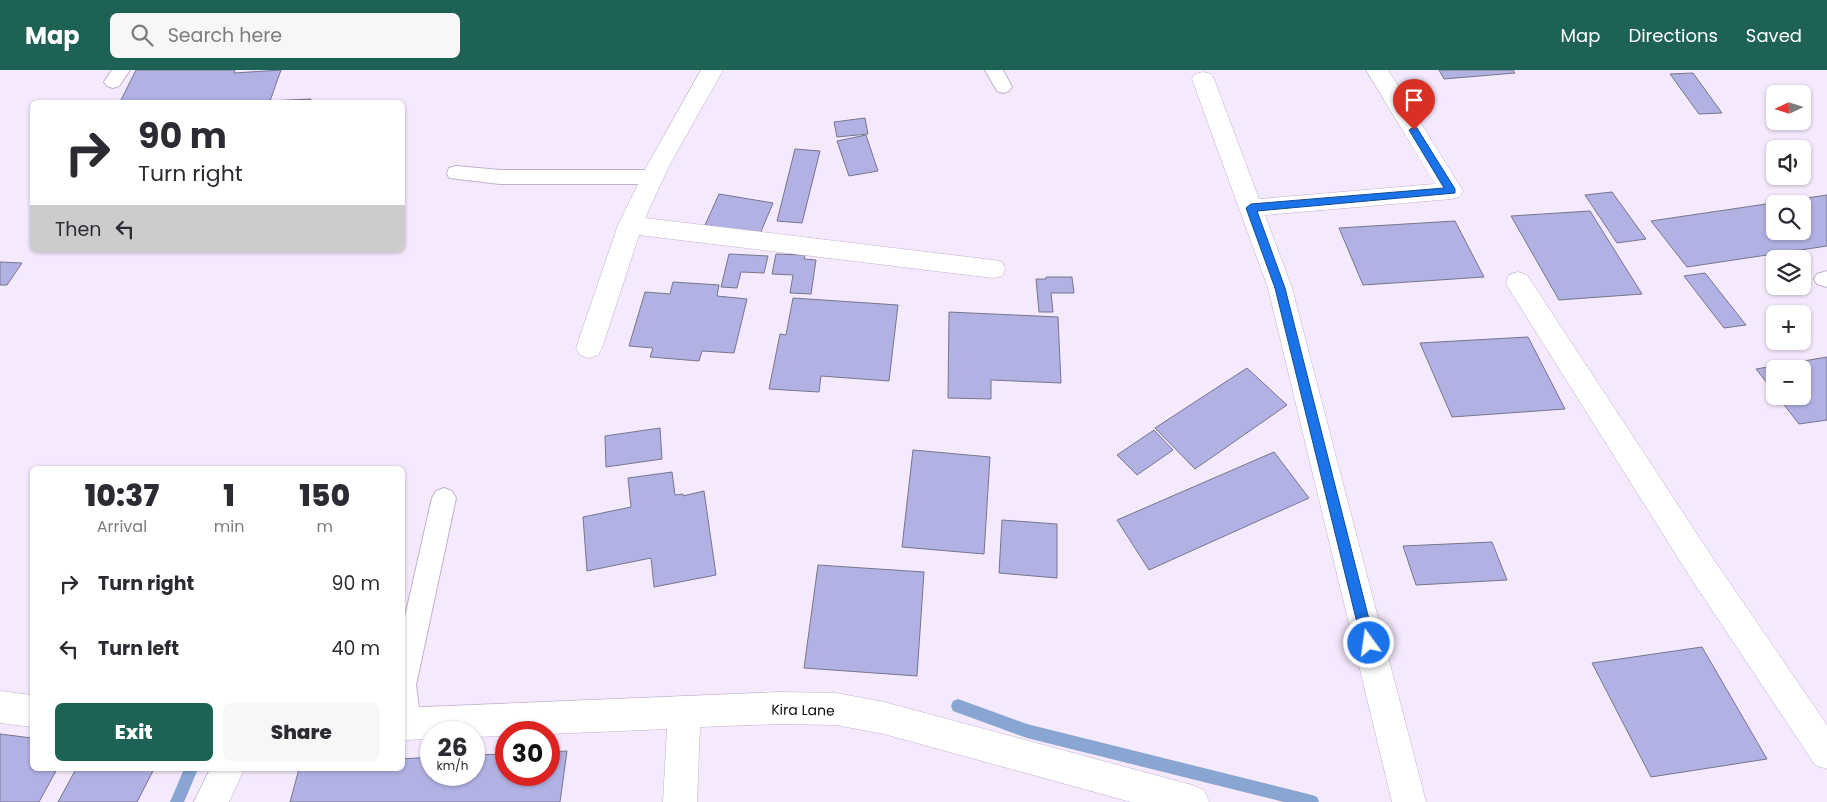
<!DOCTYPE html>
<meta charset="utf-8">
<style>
body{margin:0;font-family:Poppins,sans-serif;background:#f7f7f7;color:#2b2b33;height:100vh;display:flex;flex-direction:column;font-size:19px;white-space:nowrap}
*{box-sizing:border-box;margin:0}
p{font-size:16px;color:#7c7c81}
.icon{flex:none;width:28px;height:28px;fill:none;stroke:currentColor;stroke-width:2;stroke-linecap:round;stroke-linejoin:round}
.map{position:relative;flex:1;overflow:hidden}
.panel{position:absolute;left:30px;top:396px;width:375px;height:305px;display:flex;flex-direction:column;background:#fff;border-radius:8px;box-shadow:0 1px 4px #0004}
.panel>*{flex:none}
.banner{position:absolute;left:30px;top:30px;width:375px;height:152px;border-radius:8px;box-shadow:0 1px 4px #0004;background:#fff;color:#2b2b33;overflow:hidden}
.needle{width:32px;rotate:266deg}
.fabs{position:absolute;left:1766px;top:15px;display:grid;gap:10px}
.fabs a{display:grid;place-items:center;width:45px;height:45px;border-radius:8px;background:#fff;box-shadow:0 1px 4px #0004;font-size:25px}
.speed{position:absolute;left:420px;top:651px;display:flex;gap:10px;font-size:25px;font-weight:700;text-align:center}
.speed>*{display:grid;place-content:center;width:65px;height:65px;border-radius:50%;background:#fff;box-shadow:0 1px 4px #0004;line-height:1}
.speed small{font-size:12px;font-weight:400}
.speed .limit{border:8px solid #d22;background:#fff;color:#111}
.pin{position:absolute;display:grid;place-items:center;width:42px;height:42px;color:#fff;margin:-51px -21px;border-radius:50% 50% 50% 0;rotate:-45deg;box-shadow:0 0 5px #0007}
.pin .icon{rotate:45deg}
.me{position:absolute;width:55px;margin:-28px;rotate:346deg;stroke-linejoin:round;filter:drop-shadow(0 0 4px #0008)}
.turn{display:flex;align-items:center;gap:18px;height:105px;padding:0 25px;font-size:22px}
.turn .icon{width:65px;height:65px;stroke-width:2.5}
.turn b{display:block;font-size:35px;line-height:42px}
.then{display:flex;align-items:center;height:48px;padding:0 25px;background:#0003;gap:10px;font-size:19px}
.eta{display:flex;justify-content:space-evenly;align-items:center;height:85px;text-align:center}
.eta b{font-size:30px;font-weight:800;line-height:35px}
.cta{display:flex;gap:10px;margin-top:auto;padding:10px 25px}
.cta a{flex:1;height:58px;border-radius:8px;background:#1d6255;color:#fff;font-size:20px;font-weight:800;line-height:58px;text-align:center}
.cta a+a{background:#f7f7f7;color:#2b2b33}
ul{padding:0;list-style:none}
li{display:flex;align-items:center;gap:15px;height:65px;padding:0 25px}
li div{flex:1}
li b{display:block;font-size:19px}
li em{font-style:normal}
header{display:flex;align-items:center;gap:30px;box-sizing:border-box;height:70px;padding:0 25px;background:#1d6255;color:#fff}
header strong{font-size:24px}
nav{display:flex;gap:28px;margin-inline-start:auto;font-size:18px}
.search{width:350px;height:45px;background:#f7f7f7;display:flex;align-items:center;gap:12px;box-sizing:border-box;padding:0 18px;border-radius:8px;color:#7c7c81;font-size:19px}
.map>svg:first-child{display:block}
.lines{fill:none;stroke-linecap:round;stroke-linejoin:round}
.stream{fill:#88a6d1;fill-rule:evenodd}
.building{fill:#b1b1e3;stroke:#76768e;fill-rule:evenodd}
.service-casing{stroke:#c0b2ca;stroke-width:2}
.minor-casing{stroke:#c0b2ca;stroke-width:1}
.service{fill:#fff;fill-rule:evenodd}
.minor{fill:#fff;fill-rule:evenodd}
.route{fill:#1a73e8;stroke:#114b97}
.labels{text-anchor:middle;stroke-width:4;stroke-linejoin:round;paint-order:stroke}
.street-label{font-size:14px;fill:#0e0911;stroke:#fff}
</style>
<header>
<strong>Map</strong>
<div class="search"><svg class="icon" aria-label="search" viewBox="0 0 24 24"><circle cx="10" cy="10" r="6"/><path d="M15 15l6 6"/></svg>Search here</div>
<nav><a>Map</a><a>Directions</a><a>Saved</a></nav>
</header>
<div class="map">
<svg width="1827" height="732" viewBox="0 0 1827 732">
<rect width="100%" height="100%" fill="#f5e9fd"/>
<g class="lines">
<path class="stream" d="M958 629 1027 654 1312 725 1317 727 1319 732H1284L1027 668 953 641 951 636 953 631Z
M184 699H198L184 732H170Z"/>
</g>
<path class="building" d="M136 0H235L234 3 281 0 270 31 311 29 310 32H120Z
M1439 0H1513L1515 3 1444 9Z
M1693 3 1722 43 1699 44 1670 4Z
M865 48 868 64 837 67 834 52Z
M866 65 878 101 849 106 837 71Z
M795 79 820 81 802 153 777 151Z
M1612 122 1646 169 1617 173 1585 125Z
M719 124 773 133 760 164 705 155Z
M1827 125V176L1687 197 1651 151ZM1775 134H1802V161H1775Z
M1590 141 1642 224 1559 230 1511 146Z
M1455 151 1484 207 1363 215 1339 158Z
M729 184 768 186 764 203 741 202 737 218 721 217Z
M776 184 805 185 804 189 816 190 811 224 790 223 793 205 772 204Z
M0 192 22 193 7 215H0Z
M1705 203 1746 255 1724 258 1684 206Z
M1046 207H1072L1074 223H1051L1053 242H1039L1036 209H1046Z
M673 212 719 215 717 226 747 229 734 283 702 281 699 291 650 287 653 278 629 276 645 222 670 224Z
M793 228 898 235 889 311 821 306 819 322 769 319 780 264 786 265Z
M949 242 1058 247 1061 313 991 310V329L948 328Z
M1528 267 1565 339 1452 347 1420 273Z
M1827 287V350L1799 354 1777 326H1802V299H1775V323L1756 299Z
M1247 298 1287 335 1195 399 1155 358Z
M660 358 662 389 606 397 605 366Z
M1154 360 1173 380 1137 405 1117 385Z
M913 380 990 387 984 484 902 477Z
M1274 382 1309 428 1149 500 1117 450Z
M672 402 675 425 683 424V426L704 421 716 505 654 517 651 488 587 501 583 447 631 437 628 408Z
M1002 450 1057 454V508L999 503Z
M1492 472 1507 510 1416 515 1403 476Z
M818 495 924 502 917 606 804 598Z
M1702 577 1767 689 1651 707 1592 593Z
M0 664 32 668V699H57L39 732H0Z
M567 681 560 732H290L299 699H402V689L431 687V705H474V685L506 684V705H549V682Z
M76 699H154L137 732H58Z"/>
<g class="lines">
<g class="service-casing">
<path id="service" d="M112 0H130L119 16 113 18 107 16 104 12Z
M985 0H1003L1012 17 1009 21 1003 23 997 21Z
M456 96 500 100H652L659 102 661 107 659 112 652 114H500L449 108 447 103 449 98Z
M1827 201V217L1817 214 1814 209 1817 204Z
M444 418 452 421 456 428 416 615 421 654 417 663 408 667 402 665V560L432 428 436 421Z"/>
</g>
<g class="minor-casing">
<path id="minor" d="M701 0H723L669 96 645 148 993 190 1002 192 1005 199 1002 206 993 208 639 165 602 278 598 285 589 288 580 285 576 278 618 155 647 96Z
M1366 0H1388L1463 121 1459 127 1451 129 1265 145 1292 218 1426 732H1392L1268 218 1192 9 1195 4 1203 2 1211 4 1214 9 1259 129 1435 114Z
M1518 202 1527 205 1714 490 1827 655V699L1815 695 1692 510 1509 219 1506 212 1509 205Z
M0 621 32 625V657L0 653Z
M779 622 836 623 884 632 1192 715 1204 720 1209 732H1131L884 664 836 655 779 654 700 657 697 732H663L667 659 549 664 506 662V666L474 667V662H431V669L402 670V638Z
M210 699H244L229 732H194Z"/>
</g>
<use href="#service" class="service"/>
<use href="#minor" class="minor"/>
</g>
<path class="route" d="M1414 57 1417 58 1455 119V123L1257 141 1285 218 1375 573 1373 577 1369 579 1364 577 1362 573 1275 218 1246 138 1251 134 1444 118 1409 60Z"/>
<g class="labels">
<g class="street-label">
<text transform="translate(803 640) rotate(1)" y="5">Kira Lane</text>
</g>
</g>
</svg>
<div class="fabs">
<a><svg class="needle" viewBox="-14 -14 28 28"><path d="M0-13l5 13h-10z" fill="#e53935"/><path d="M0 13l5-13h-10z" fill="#7c7c81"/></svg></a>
<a><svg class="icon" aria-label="sound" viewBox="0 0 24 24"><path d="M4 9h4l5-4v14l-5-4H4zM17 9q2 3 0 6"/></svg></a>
<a><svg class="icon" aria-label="search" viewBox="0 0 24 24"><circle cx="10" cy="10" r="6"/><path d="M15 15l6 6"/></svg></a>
<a><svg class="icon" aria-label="layers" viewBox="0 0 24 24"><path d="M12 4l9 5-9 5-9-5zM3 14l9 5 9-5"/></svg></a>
<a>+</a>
<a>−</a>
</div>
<div class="speed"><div>26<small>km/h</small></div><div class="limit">30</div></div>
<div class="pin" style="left:1414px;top:60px;background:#d93025"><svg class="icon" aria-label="arrive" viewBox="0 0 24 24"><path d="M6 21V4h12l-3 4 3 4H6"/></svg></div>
<svg class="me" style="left:1369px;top:573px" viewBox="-20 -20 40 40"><circle r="17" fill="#1a73e8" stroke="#fff" stroke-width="3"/><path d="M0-11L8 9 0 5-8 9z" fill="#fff"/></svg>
<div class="banner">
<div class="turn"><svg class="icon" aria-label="right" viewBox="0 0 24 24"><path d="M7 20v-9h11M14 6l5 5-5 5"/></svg><div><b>90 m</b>Turn right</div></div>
<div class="then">Then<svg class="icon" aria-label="left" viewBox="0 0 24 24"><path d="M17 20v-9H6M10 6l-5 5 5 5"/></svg></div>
</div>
<section class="panel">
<div class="eta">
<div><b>10:37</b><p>Arrival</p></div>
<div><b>1</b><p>min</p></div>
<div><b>150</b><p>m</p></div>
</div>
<ul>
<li><svg class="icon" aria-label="right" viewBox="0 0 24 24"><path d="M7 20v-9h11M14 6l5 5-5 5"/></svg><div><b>Turn right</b></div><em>90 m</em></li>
<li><svg class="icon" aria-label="left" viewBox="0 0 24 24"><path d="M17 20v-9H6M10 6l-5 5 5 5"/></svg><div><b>Turn left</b></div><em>40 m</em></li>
</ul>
<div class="cta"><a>Exit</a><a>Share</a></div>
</section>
</div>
